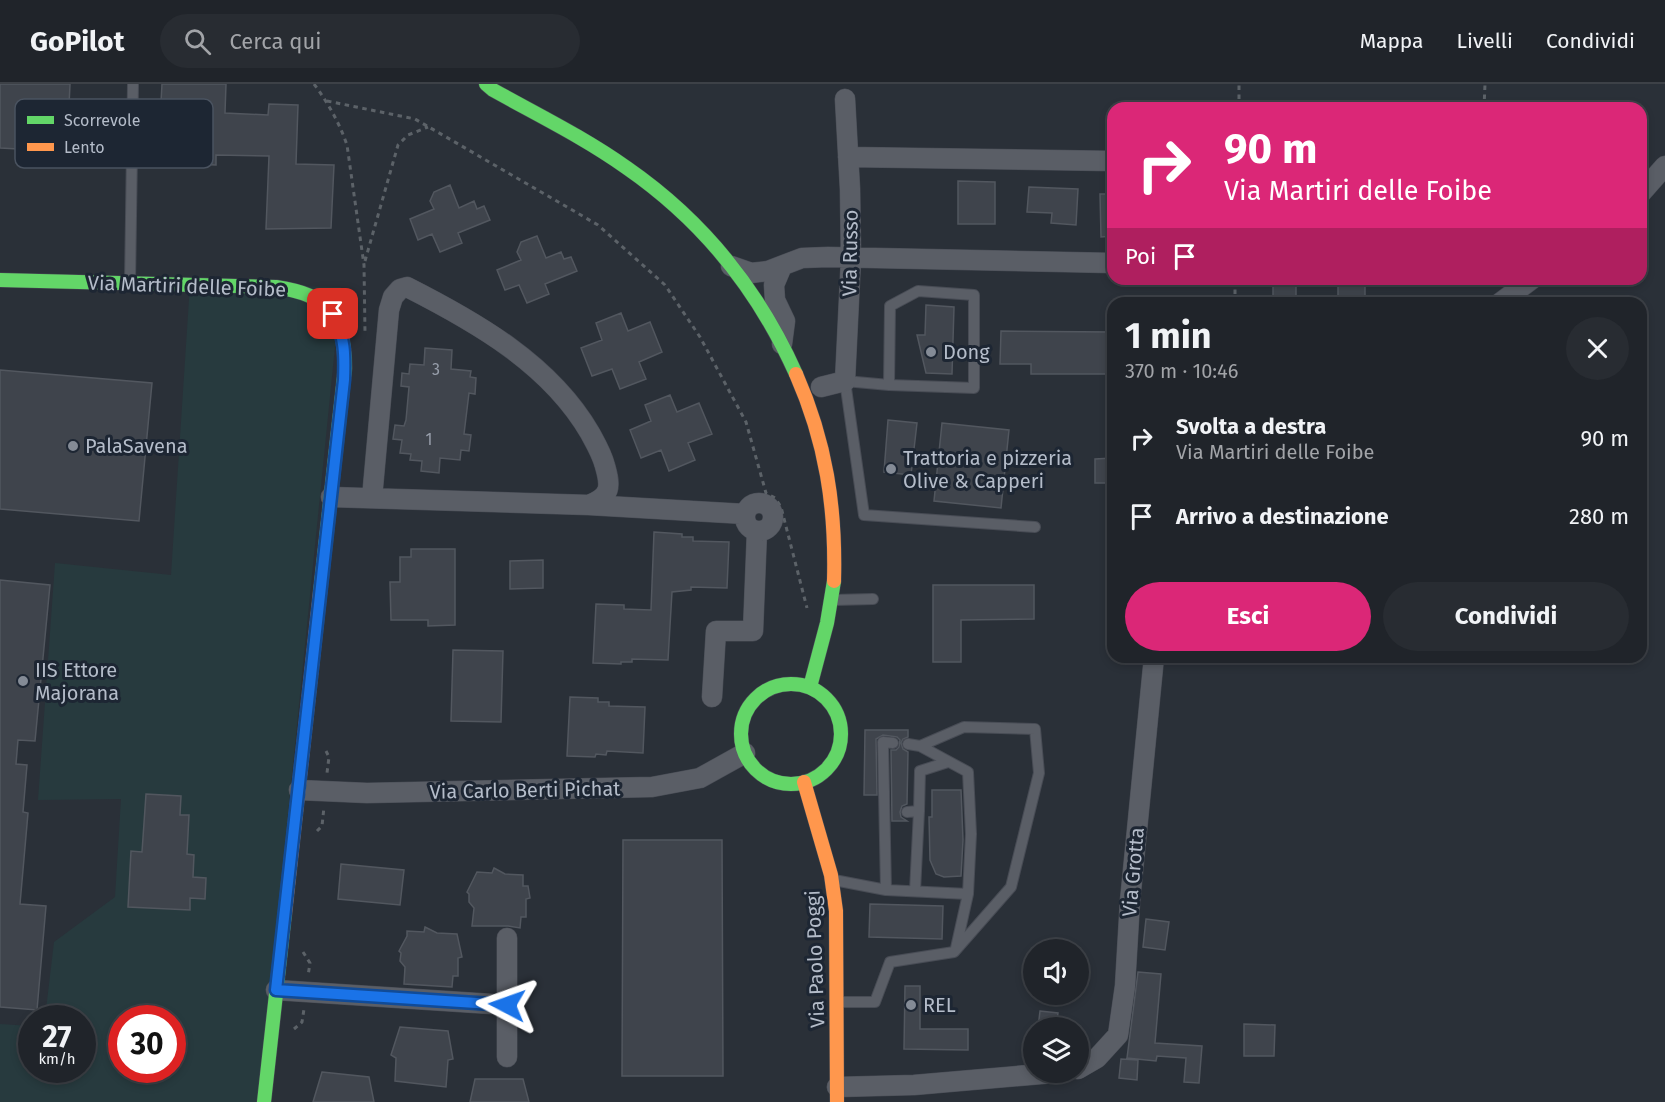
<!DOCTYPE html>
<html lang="it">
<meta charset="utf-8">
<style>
body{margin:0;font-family:"Fira Sans",sans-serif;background:#282c32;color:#f1f3f6;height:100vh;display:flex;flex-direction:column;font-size:22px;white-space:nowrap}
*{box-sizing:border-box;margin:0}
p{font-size:20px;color:#a2a4a8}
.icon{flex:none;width:33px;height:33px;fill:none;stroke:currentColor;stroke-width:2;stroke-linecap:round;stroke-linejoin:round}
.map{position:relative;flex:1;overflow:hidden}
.panel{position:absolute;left:1107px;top:213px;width:540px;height:366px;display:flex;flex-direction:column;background:#20242a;border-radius:18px;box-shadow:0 3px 9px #0003,0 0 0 2px #3d4147}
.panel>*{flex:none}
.top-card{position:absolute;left:1107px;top:18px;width:540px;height:183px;border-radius:18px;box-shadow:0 3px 9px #0003,0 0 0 2px #3d4147;background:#db2777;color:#fff;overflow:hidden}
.fabs{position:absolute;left:1023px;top:855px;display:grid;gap:12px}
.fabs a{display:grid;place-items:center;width:66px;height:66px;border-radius:50%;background:#20242a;box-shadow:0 3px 9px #0003,0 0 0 2px #3d4147;font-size:30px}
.speed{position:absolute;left:18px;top:921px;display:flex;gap:12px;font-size:30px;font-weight:700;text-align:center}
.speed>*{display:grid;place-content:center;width:78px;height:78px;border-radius:50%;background:#20242a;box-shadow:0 3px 9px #0003,0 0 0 2px #3d4147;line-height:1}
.speed small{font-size:15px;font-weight:400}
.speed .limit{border:9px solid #d22;background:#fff;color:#111}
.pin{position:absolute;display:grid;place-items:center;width:51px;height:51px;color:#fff;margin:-26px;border-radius:12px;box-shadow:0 3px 9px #0006}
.me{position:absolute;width:66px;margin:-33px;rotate:274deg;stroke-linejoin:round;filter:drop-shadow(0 0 4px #0008)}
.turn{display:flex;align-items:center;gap:21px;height:126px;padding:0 18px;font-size:27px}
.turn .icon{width:78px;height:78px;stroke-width:2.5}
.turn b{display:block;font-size:42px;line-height:51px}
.then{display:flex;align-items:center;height:57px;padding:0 18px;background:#0003;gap:12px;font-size:22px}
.round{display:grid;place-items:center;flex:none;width:63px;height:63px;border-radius:32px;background:#282c32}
.overview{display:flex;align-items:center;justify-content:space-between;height:102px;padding:0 18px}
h1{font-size:36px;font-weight:700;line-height:45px}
.button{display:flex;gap:12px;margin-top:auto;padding:12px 18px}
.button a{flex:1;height:69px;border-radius:36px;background:#db2777;color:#fff;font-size:24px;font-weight:700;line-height:69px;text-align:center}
.button a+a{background:#282c32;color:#f1f3f6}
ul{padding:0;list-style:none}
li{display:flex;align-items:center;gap:18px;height:78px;padding:0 18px}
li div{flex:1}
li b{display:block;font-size:22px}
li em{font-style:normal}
header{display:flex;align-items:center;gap:36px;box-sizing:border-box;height:84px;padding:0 30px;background:#20242a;border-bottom:2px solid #3d4147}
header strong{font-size:28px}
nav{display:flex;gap:33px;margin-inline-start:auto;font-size:21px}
.search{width:420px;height:54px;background:#282c32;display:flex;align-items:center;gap:15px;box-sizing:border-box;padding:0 21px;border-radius:33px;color:#a2a4a8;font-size:22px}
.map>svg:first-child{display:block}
.green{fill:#273a3e;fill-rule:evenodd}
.building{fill:#3f444c;stroke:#52575f;stroke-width:1.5}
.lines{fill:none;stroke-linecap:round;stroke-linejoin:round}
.lane-casing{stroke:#484c55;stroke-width:12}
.street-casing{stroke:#484c55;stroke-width:21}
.fast-casing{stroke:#484c55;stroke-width:15}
.slow-casing{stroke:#484c55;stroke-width:15}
.path{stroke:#5c6268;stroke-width:3;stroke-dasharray:4.5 4.5;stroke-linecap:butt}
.lane{stroke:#5a5e66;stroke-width:10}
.street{stroke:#5a5e66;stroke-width:20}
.fast{stroke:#63d668;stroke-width:14}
.slow{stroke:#ff974d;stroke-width:14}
.route-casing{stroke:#114b97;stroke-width:15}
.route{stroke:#1a73e8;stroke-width:10}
.poi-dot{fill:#848b96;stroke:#1d2633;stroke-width:2}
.labels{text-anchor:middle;stroke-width:6;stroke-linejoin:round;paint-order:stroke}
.number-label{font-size:16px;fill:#979eaa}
.street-label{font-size:20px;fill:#b4bcc9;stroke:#1d2633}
.poi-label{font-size:20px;fill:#b4bcc9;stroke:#1d2633;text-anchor:start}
.key{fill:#1d2633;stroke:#4a5360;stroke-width:1.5}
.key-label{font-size:16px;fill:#b4bcc9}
</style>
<header>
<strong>GoPilot</strong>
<div class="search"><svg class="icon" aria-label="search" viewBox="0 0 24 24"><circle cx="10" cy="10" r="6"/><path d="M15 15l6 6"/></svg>Cerca qui</div>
<nav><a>Mappa</a><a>Livelli</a><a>Condividi</a></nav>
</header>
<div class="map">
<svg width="1665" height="1018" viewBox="0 0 1665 1018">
<rect width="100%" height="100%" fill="#2a3038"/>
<path class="green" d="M190 200 341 203 259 1018H0V940L31 942 32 986H82V934H45L54 858 115 813 121 715 38 716 55 479 171 491ZM122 934H172V986H122Z"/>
<path class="building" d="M0 0H70L69 22 40 20 39 44 28 50H19L18 65 0 64Z
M162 0H226L225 29 268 31 269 20 298 21 296 80 334 81 331 144 266 145 269 72 216 71V81L193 80 195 20 161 18Z
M958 97 995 98V140H958Z
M450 101 459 124 474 117 477 125 484 122 490 136 458 149 462 159 440 168 432 150 418 156 410 135 434 125 430 117 434 108Z
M1029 103 1078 105 1076 141 1051 139 1052 129 1027 128Z
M1100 110H1113V152L1101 153Z
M537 152 546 174 561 168 564 175 571 173 577 187 545 200 549 210 527 219 519 201 505 206 497 186 521 176 517 168 521 158Z
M1273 195H1296V217H1273Z
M1338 195H1365V212L1338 213Z
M926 221 954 223 952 290 926 289 917 251H925Z
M621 229 628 247 650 238 662 268 639 278 646 295 620 305 612 285 592 292 581 264 602 256 596 239Z
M1001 247 1113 248V290H1031V280H1000Z
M425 264 452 266 451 285 471 287 470 293 476 294 475 310 469 309 464 350 471 351 469 367 461 366 460 376 440 374 439 389 421 387 422 377 410 376 411 370 400 369 402 356 393 355 395 341 404 342 406 336 409 303 401 302 402 289 409 290 410 280 424 281Z
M0 286 152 299 139 437 0 425Z
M670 311 677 328 699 319 712 350 688 359 695 376 669 387 661 366 641 374 630 346 651 337 645 321Z
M888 336 917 339 911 391 884 388Z
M942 339 1009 346 1001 424 934 417Z
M1113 374V399H1095V375Z
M654 448 682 450V453H693V457L729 458 727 504 691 503V506L672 508 668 576 632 575V578H621V580L593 579 596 520 624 521V525L651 526Z
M411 465H455V541L428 542V536H391L390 498H400V473H411Z
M543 476V504L510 505V477Z
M0 496 50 501 35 657 18 656 16 680 27 681 23 728 28 729 20 820 46 822 37 926 0 923Z
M933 501H1034V535L961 536V578H933Z
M453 566 503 567 501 638 451 637Z
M570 613 598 614V618H609V622L645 623 643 669 607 667 606 671 596 670 595 673 567 672Z
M865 646H908V653L903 655 901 659 903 665 908 668 907 720 902 722 900 728 901 733 907 737H892L891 666H896L899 663 900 656 897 653 883 651 876 655 877 711H864Z
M932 706H961L963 756 961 792 944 793 936 790 930 776 929 733H932Z
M146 710 181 712 180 731H189L187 770 194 771 193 793 206 794 205 815 190 814V826L128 823 131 767 142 768Z
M623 756H722L723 992H622Z
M341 780 404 786 400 821 338 815Z
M494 784 505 790 523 791V802H528L530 814 526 815V833H521L520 844 508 842H472L474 824 469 818V810L467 808 477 788 492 789Z
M870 820 943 822 942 855 869 853Z
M1146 835 1169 838 1165 866 1143 863Z
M425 843 437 849 457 850 462 873 458 874V892H453L452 903 404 900 405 883 400 877 401 869 399 867 407 852V847L424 848Z
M1138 888 1161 890 1155 959 1202 962 1199 999 1184 998 1186 974 1157 972 1156 977 1127 974Z
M905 902H920V945H968V966L904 965Z
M1040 927 1058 929 1056 944H1038Z
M1244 940 1275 941 1274 972H1244Z
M400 943 448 947 453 975 448 976 446 1003 395 997 396 974 391 971Z
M1121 975 1138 976 1137 996 1119 994Z
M322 988 369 993 374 1018H313Z
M475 995H523L529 1018H470Z"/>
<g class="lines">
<g class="lane-casing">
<path id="lane" d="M130 199 133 0
M889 301 890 222 918 207 974 211V304L889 301 845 297 864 431 1035 443
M834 516 873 515
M920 662 968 688 971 750 968 810
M907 728 919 727 920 687 948 678
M834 796 886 806 883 658 893 659
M886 806 968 810 956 864
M915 807 919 727
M837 918H875L890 878 954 868 1011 803 1039 689 1035 645 964 643 920 662 908 660"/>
</g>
<g class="street-casing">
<path id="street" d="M848 73 1113 77
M1641 109 1665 82
M731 182 751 189 768 187 802 174 828 173 1113 179
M1500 219 1532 195
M782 260 785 237 775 216 774 201 782 182
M821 303 845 297 851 174 850 105 845 15
M331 413 589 421C611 412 611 403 605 382 602 370 596 360 590 349 550 280 476 238 407 203L400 205 393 213 389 226 372 414
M745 433a14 14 0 1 1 28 0a14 14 0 1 1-28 0Z
M589 421 745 430
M712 613 716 547H753L757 447
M299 706 367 709 652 703 700 694 745 669
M507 854V973
M276 906 507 921
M1078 985 1097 974 1118 951 1125 902 1130 817 1154 573
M837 1003 914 1001 1064 988"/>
</g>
<g class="fast-casing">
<path id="fast" d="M486 0 493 6C538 31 585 54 627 84 702 136 759 207 796 290
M0 196 276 203C329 211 344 230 345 284L320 509
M741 650a50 50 0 1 1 100 0a50 50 0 1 1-100 0Z
M810 603 827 539 834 497
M264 1018 285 829"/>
</g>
<g class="slow-casing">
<path id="slow" d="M796 290C826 358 836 423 834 497
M804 698 831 791 836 827 837 1018
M285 829 320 509"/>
</g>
<path class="path" d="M314 0C328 19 339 38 347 61L364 181 365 249
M327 17 415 35 598 141 665 201 700 253 746 338 766 409 775 414 781 423 807 524
M1239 24V0
M1484 24 1485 0
M365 177 398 61 408 51 428 43
M1235 219V195
M326 667 329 673 327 689
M317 747 322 742 324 723
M303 868 310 879 308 892
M294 945 302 938 304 925"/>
<use href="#lane" class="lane"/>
<use href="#street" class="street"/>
<use href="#fast" class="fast"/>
<use href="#slow" class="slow"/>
</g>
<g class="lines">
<g class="route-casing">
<path id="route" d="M333 230C345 252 345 272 344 296L276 906 507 921"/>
</g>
<use href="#route" class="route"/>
</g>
<g class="poi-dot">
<circle cx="931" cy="268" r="6"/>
<circle cx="73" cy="362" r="6"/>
<circle cx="891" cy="385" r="6"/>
<circle cx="23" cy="597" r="6"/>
<circle cx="911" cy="921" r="6"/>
</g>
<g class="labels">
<g class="number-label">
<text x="436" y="291">3</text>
<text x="429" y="361">1</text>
</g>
<g class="street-label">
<text transform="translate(850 169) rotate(-89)" y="7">Via Russo</text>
<text transform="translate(187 202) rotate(2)" y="7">Via Martiri delle Foibe</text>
<text transform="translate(525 706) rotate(-1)" y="7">Via Carlo Berti Pichat</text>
<text transform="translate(1133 788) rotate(-85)" y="7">Via Grotta</text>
<text transform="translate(815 875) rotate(-92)" y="7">Via Paolo Poggi</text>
</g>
<g class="poi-label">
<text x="943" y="275">Dong</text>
<text x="85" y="369">PalaSavena</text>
<text x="903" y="381">Trattoria e pizzeria<tspan x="903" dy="23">Olive &amp; Capperi</tspan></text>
<text x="35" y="593">IIS Ettore<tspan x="35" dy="23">Majorana</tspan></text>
<text x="923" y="928">REL</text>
</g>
</g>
<rect x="15" y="15" width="198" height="69" rx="9" class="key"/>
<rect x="27" y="32" width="27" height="8" fill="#63d668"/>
<rect x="27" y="59" width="27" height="8" fill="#ff974d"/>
<g class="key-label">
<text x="64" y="42">Scorrevole</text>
<text x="64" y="69">Lento</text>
</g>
</svg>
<div class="fabs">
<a><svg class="icon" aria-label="sound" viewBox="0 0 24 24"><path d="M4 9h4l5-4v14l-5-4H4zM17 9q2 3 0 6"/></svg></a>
<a><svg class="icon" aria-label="layers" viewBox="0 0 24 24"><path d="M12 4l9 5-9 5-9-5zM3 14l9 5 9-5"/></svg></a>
</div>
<div class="speed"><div>27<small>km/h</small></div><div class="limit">30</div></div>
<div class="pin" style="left:333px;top:230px;background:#d93025"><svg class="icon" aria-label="arrive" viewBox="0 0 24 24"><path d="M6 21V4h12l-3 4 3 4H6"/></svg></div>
<svg class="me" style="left:507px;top:921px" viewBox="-20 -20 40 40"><path d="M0-17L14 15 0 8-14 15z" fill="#1a73e8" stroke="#fff" stroke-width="4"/></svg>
<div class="top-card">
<div class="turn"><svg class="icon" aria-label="right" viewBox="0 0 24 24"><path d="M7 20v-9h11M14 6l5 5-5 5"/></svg><div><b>90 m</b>Via Martiri delle Foibe</div></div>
<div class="then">Poi<svg class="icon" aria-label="arrive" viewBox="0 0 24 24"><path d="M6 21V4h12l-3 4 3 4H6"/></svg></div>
</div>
<section class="panel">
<div class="overview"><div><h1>1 min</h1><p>370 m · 10:46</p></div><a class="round"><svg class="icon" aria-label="close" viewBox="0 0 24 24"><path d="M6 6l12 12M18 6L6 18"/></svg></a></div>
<ul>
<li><svg class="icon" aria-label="right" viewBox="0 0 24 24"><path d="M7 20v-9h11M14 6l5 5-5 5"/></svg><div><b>Svolta a destra</b><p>Via Martiri delle Foibe</p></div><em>90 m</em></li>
<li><svg class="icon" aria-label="arrive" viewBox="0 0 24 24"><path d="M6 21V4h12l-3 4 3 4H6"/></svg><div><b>Arrivo a destinazione</b></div><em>280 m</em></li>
</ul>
<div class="button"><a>Esci</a><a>Condividi</a></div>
</section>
</div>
